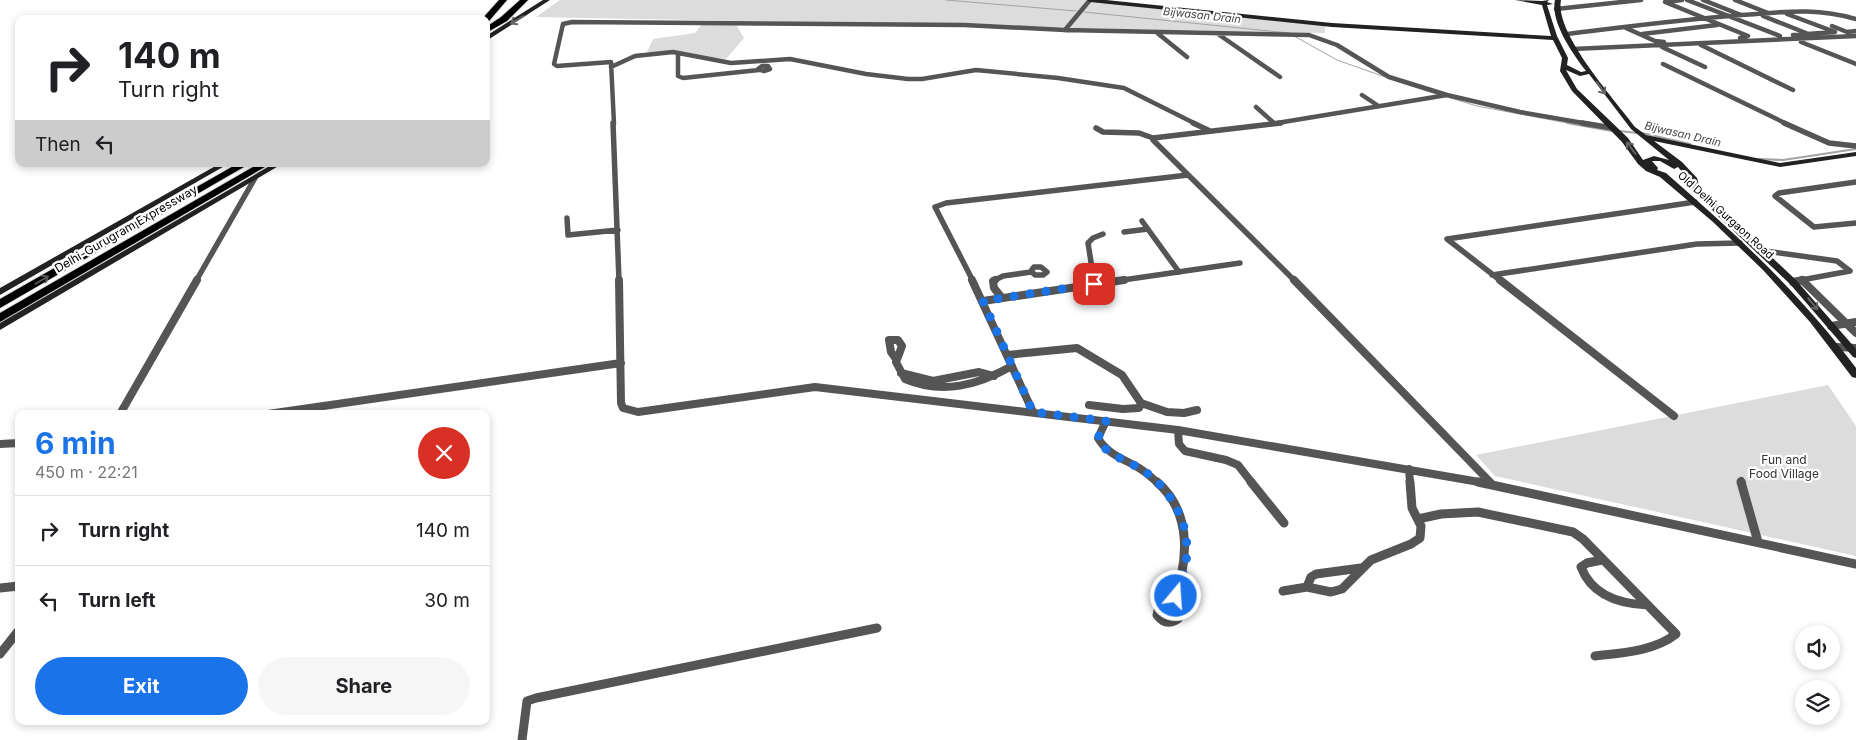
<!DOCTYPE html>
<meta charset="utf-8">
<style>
body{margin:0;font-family:Inter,sans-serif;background:#f6f6f6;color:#202124;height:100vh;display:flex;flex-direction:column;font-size:19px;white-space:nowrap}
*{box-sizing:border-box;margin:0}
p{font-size:16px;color:#757577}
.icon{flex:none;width:28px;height:28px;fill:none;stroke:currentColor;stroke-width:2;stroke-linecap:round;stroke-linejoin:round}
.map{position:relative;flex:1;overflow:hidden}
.sheet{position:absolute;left:15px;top:410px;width:475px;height:315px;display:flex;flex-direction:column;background:#fff;border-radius:10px;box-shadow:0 2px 8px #0003}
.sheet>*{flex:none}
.banner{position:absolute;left:15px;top:15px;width:475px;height:152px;border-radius:10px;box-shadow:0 2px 8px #0003;background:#fff;color:#202124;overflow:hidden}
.tools{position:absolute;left:1795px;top:625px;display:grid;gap:10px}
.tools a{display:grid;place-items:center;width:45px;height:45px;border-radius:50%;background:#fff;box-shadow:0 2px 8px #0003;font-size:25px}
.pin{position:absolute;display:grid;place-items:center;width:42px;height:42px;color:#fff;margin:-21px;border-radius:10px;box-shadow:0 2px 8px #0006}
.me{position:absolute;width:55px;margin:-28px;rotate:18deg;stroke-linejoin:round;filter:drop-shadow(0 0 4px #0008)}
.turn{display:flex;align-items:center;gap:18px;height:105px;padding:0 20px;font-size:22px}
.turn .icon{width:65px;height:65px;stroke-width:2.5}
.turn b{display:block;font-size:35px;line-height:42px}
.then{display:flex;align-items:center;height:48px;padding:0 20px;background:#0003;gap:10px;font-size:19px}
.round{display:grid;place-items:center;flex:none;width:52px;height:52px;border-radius:26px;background:#f6f6f6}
.head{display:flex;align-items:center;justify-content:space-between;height:85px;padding:0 20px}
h1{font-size:30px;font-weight:700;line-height:38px;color:#1a73e8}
.button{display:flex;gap:10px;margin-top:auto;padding:10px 20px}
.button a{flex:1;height:58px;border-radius:30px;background:#1a73e8;color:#fff;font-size:20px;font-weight:700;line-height:58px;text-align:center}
.button a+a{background:#f6f6f6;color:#202124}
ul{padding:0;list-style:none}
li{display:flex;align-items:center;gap:15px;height:70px;padding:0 20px;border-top:1px solid #e0e0e0}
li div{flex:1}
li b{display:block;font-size:19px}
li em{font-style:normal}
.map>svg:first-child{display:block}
.green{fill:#dcdcdc}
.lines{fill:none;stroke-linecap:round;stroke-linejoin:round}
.stream-far1{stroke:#a3a3a3;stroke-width:1}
.stream{stroke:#a3a3a3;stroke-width:2}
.highway-casing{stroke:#dbdbdb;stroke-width:2}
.street-far3{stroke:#555;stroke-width:4.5}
.street-far2{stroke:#555;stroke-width:5.5}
.street-far1{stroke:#555;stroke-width:8}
.street{stroke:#555;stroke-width:9}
.secondary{fill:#222;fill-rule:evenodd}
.highway{fill:#000;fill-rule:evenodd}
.oneway{stroke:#646464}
.oneway2{stroke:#595959}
.route{stroke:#1a73e8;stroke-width:9;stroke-dasharray:0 16.2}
.labels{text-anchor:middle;stroke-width:4.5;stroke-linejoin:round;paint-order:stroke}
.far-water-label{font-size:11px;font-style:italic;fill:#444;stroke:#fff}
.far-street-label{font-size:11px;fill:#000;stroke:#fff}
.street-label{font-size:12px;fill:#000;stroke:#fff}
.park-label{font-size:12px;fill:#333;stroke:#fff}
</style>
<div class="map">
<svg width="1856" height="740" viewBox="0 0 1856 740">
<rect width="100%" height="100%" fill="#fff"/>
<path class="green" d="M560 0H1093L1325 25V33L536 17Z
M702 24H736L744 38 726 59 647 52 653 39 695 33Z
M1828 385 1856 426V556L1495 476 1476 455Z"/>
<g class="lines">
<path class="stream-far1" d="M946 0 1076 11
M1084 12 1289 33
M1294 36 1337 60 1388 78
M1396 81 1436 94
M1447 97 1477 106 1573 124"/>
<path class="stream" d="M1567 123 1612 131
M1620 131 1637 133
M1642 133 1690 144
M1759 159 1783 160 1856 149"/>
<g class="highway-casing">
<path id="highway" d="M499 0H507L489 21 482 19Z
M520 0H528L507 21 486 33V27L501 17Z
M237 164H249L0 308V299Z
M258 164H270L0 322V313Z"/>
</g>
<path class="street-far3" d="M1682 0 1665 2 1748 36 1740 38
M1687 0 1780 36
M1703 0 1741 15
M1735 0 1768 13
M1556 9 1641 0
M1787 14 1835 32 1793 35
M1763 16 1806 33
M1832 26 1847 32 1856 31
M1626 28 1655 41 1664 42
M1065 30 1090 0
M1156 32 1187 57
M1218 34 1280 77
M1567 34C1625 27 1684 19 1742 15 1784 12 1815 7 1856 19
M1642 34 1717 25
M1801 42 1856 64
M1701 45 1793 90
M1662 47 1705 67
M1573 49 1856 36
M678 53V76L683 78 759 70
M1663 64 1787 124
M762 66H768L770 69 764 71 758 69Z
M611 67 635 56 673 52 731 63 790 59 866 74 908 79H922L976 70 1058 78 1124 88 1196 124
M1362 95 1377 105
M1256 107 1274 123
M614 124 611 62 557 66 554 64 563 24 572 22 964 25 1065 30 1309 35 1337 45 1389 77 1447 95
M1271 124 1447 95 1520 112 1589 124"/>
<path class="street-far2" d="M613 123 619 281
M1193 123 1210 131
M1281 123 1153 138V140L1295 281
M1582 123 1613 128
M1784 123 1829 143 1856 146
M1096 128 1103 132 1139 133 1153 138
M1856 182 1779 193 1775 196 1814 227 1856 223
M567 218 568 235 618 230
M1142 221 1179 272
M1124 232 1148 229
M1758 250 1837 261 1850 271 1796 281
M1034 267H1041L1047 272 1043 275H1035L1031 271Z
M1492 275 1697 244 1740 243
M1802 280 1803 281
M196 281 255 178
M973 281 935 207 946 203 1188 175
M993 281 1003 276 1031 272
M1094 281 1088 243 1093 238 1103 234
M1116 281 1240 263
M1501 281 1447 239 1695 202"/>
<path class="street-far1" d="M619 280 621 403 623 408 638 412 815 387 1178 430 1485 483
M972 280 1033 412
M995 280 993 281 994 288 1002 298
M1093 280 1094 284
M1294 280 1491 483
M1500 280 1674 416
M1802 280 1856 333
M1793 282 1803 280
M983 301 1124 280
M1831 326 1856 322
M1837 347 1856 348
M1007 355 1077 348 1122 375 1141 403 1167 412 1184 413 1197 410
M896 359 891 352 889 340H898L902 346 896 362 905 379C943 395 978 385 1012 366
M901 373 933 381 979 372 994 376
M1089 405 1123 409 1139 408 1141 403
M120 414 197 280
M268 414 621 363
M1106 421 1098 438C1107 454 1124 459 1139 468 1146 472 1152 478 1158 483
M1178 430 1179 444 1185 451 1226 460 1238 465 1252 483
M0 444 19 443
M1409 469 1410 483
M1741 481 1742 483"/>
<path class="street" d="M1157 482C1194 514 1188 565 1172 606
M1251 482 1284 523
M1478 482 1856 564
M1741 482 1758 542
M1418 519 1441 514 1478 512 1573 532 1583 539 1676 634C1655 651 1621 653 1595 656
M1602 560 1587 563 1581 567C1592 596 1620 604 1648 605
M1307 587 1331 592 1342 589 1371 560 1411 544 1420 538 1421 526 1412 508 1410 482
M0 588 19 586
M1283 591 1307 587 1311 577 1316 574 1361 568
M1168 605 1175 608 1179 613 1178 619C1170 624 1163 623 1157 615L1159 607Z
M0 654 19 630
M522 740 527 701 536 698 877 628"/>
<path class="secondary" d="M543 0H550L486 41V36Z
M1087 0H1106L1332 23 1551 36 1542 5 1515 0 1542 1 1549 0 1547 2 1553 4 1547 5 1557 36 1568 58 1567 65 1581 72 1586 71C1573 54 1550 22 1555 0H1561C1554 33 1615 100 1635 127L1646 135 1780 163 1856 152V156L1780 167 1654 141 1682 162 1697 178 1700 187 1726 214 1796 280 1856 349V358L1853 357 1790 284 1720 218 1693 190 1690 181 1678 167 1674 169 1660 161H1652L1658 168 1657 170 1666 173C1735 233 1801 294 1856 368V378L1852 377 1810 322 1763 270 1713 222 1660 177 1646 171 1638 164 1622 142 1572 91 1560 71 1562 58 1553 40 1332 27 1090 2ZM1566 70 1580 76 1589 74 1631 129 1669 160 1654 156 1643 160 1628 138 1577 89Z
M219 164H228L0 295V288Z
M273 164H282L0 330V323Z"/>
<use href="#highway" class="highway"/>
</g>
<defs><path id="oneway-shaft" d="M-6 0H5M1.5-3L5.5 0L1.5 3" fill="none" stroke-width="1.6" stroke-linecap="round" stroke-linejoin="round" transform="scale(1.25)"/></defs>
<g class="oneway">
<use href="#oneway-shaft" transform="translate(517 20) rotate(149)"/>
<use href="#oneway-shaft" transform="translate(1601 88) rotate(55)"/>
<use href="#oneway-shaft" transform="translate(1631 148) rotate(-127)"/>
<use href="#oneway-shaft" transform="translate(1813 304) rotate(50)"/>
</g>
<use class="oneway2" href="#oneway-shaft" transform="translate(42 280) rotate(-30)"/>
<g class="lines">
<path class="route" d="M1094 284 983 301 1033 412 1106 421 1098 438C1104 455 1130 461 1144 471 1164 484 1183 512 1186 537 1189 557 1184 578 1176 596"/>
</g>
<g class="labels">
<g class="far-water-label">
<text transform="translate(1202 15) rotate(6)" y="4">Bijwasan Drain</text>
<text transform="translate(1683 134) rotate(13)" y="4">Bijwasan Drain</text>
</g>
<g class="far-street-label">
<text transform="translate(1726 215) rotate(42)" y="4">Old Delhi Gurgaon Road</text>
</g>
<g class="street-label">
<text transform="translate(126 229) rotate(-30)" y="4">Delhi-Gurugram Expressway</text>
</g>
<g class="park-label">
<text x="1784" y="464">Fun and<tspan x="1784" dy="14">Food Village</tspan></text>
</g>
</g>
</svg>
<div class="tools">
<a><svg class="icon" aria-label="sound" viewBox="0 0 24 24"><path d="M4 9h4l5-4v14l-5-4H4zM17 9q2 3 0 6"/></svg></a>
<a><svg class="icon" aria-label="layers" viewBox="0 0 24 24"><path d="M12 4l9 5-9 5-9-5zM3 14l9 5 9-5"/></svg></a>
</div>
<div class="pin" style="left:1094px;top:284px;background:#d93025"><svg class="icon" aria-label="arrive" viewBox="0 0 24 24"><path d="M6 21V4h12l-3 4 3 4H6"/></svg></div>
<svg class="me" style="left:1176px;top:596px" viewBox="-20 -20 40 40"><circle r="17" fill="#1a73e8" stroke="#fff" stroke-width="3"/><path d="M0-11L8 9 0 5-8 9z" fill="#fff"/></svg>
<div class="banner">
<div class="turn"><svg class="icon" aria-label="right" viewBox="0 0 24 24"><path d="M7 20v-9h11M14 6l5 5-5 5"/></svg><div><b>140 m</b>Turn right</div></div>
<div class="then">Then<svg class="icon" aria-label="left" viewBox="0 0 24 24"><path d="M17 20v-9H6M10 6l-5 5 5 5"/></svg></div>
</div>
<section class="sheet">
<div class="head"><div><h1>6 min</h1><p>450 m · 22:21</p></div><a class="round" style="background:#d93025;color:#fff"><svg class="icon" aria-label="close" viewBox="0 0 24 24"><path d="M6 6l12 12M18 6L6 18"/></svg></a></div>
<ul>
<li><svg class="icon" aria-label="right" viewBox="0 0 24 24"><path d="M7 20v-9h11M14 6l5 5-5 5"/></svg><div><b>Turn right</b></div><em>140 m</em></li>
<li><svg class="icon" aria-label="left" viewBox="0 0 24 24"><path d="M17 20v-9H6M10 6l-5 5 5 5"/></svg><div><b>Turn left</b></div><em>30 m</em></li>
</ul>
<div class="button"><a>Exit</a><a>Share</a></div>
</section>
</div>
